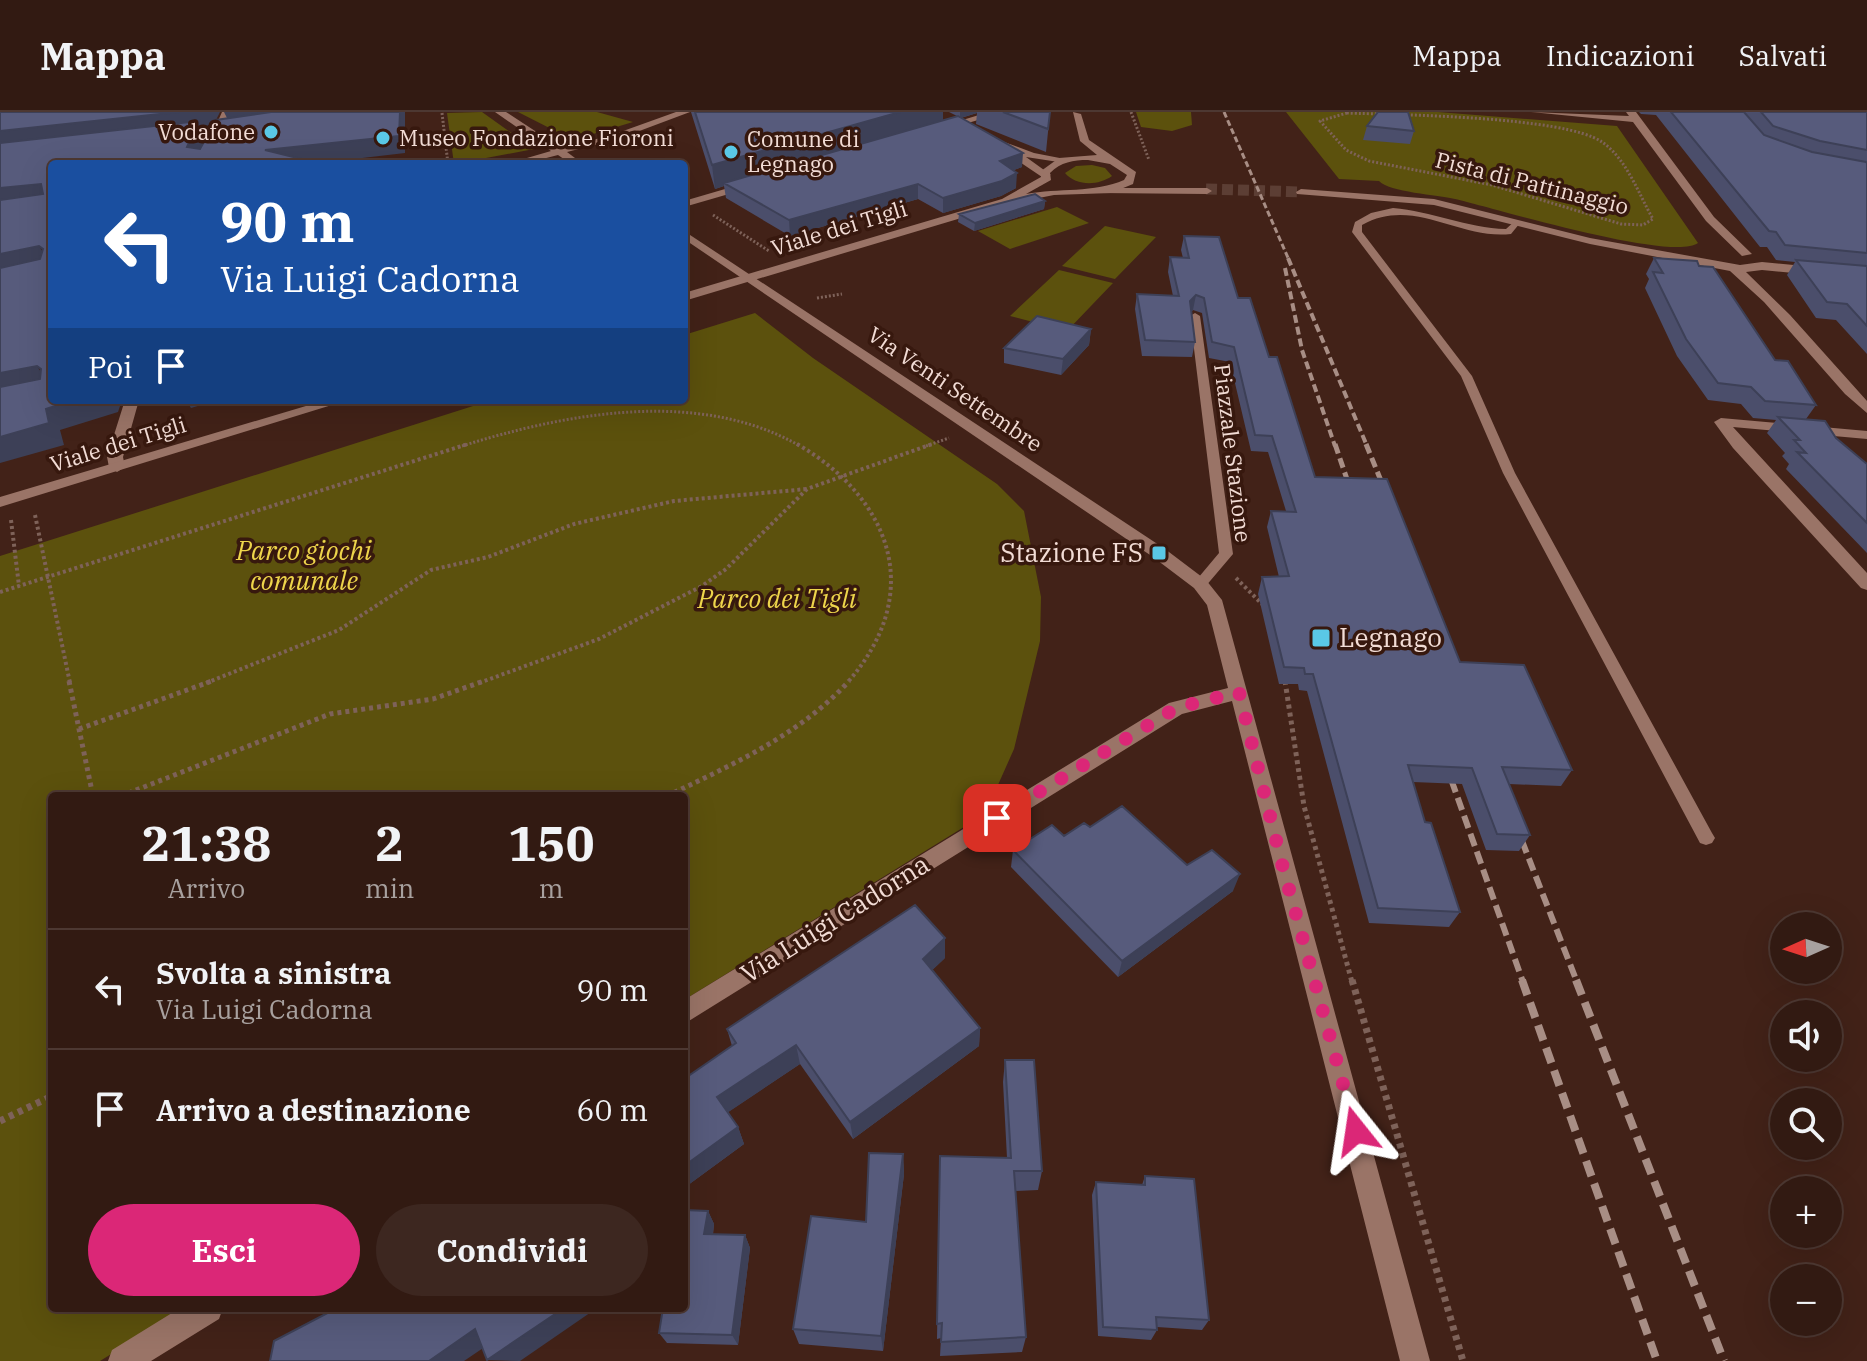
<!DOCTYPE html>
<html lang="it">
<meta charset="utf-8">
<style>
body{margin:0;font-family:"IBM Plex Serif",serif;background:#3d2720;color:#f1f3f6;height:100vh;display:flex;flex-direction:column;font-size:30px;white-space:nowrap}
*{box-sizing:border-box;margin:0}
p{font-size:26px;color:#a8a19f}
.icon{flex:none;width:44px;height:44px;fill:none;stroke:currentColor;stroke-width:2;stroke-linecap:round;stroke-linejoin:round}
.map{position:relative;flex:1;overflow:hidden}
.sheet{position:absolute;left:48px;top:680px;width:640px;height:520px;display:flex;flex-direction:column;background:#321a12;border-radius:8px;box-shadow:0 8px 32px #0002,0 0 0 2px #4d3832}
.sheet>*{flex:none}
.top-card{position:absolute;left:48px;top:48px;width:640px;height:244px;border-radius:8px;box-shadow:0 8px 32px #0002,0 0 0 2px #4d3832;background:#1a4fa0;color:#fff;overflow:hidden}
.needle{width:52px;rotate:267deg}
.tools{position:absolute;left:1770px;top:800px;display:grid;gap:16px}
.tools a{display:grid;place-items:center;width:72px;height:72px;border-radius:50%;background:#321a12;box-shadow:0 8px 32px #0002,0 0 0 2px #4d3832;font-size:40px}
.pin{position:absolute;display:grid;place-items:center;width:68px;height:68px;color:#fff;margin:-34px;border-radius:16px;box-shadow:0 4px 12px #0006}
.me{position:absolute;width:88px;margin:-44px;rotate:345deg;stroke-linejoin:round;filter:drop-shadow(0 0 6px #0008)}
.turn{display:flex;align-items:center;gap:28px;height:168px;padding:0 40px;font-size:36px}
.turn .icon{width:104px;height:104px;stroke-width:2.5}
.turn b{display:block;font-size:56px;line-height:68px}
.then{display:flex;align-items:center;height:76px;padding:0 40px;background:#0003;gap:16px;font-size:30px}
.eta{display:flex;justify-content:space-evenly;align-items:center;height:136px;text-align:center}
.eta b{font-size:48px;font-weight:700;line-height:56px}
.action{display:flex;gap:16px;margin-top:auto;padding:16px 40px}
.action a{flex:1;height:92px;border-radius:48px;background:#db2777;color:#fff;font-size:32px;font-weight:700;line-height:92px;text-align:center}
.action a+a{background:#3d2720;color:#f1f3f6}
ul{padding:0;list-style:none}
li{display:flex;align-items:center;gap:24px;height:120px;padding:0 40px;border-top:2px solid #4d3832}
li div{flex:1}
li b{display:block;font-size:30px}
li em{font-style:normal}
header{display:flex;align-items:center;gap:48px;box-sizing:border-box;height:112px;padding:0 40px;background:#321a12;border-bottom:2px solid #4d3832}
header strong{font-size:38px}
nav{display:flex;gap:44px;margin-inline-start:auto;font-size:28px}
.map>svg:first-child{display:block}
.green{fill:#5c510d}
.lines{fill:none;stroke-linecap:round;stroke-linejoin:round}
.street-tunnel{stroke:#5c3e34;stroke-width:11;stroke-dasharray:11 5;stroke-linecap:butt}
.path-far3{stroke:#7e6259;stroke-width:3;stroke-dasharray:2 2;stroke-linecap:butt}
.path-far2{stroke:#7e6259;stroke-width:4;stroke-dasharray:3 3;stroke-linecap:butt}
.path-far1{stroke:#7e6259;stroke-width:5;stroke-dasharray:4 4;stroke-linecap:butt}
.path{stroke:#7e6259;stroke-width:7;stroke-dasharray:5 5;stroke-linecap:butt}
.lane{fill:#9a7467;fill-rule:evenodd}
.street{fill:#9a7467;fill-rule:evenodd}
.secondary{fill:#9a7467;fill-rule:evenodd}
.rail-far4{stroke:#a88e85;stroke-width:3;stroke-dasharray:6 3;stroke-linecap:butt}
.rail-far3{stroke:#a88e85;stroke-width:4;stroke-dasharray:8 4;stroke-linecap:butt}
.rail-far2{stroke:#a88e85;stroke-width:5;stroke-dasharray:10 5;stroke-linecap:butt}
.rail-far1{stroke:#a88e85;stroke-width:6;stroke-dasharray:13 6;stroke-linecap:butt}
.rail{stroke:#a88e85;stroke-width:8;stroke-dasharray:16 8;stroke-linecap:butt}
.wall{fill:#4b4e6b}
.shaded-wall{fill:#3d4057}
.building{fill:#575b7c;stroke:#3d4057;stroke-width:2}
.route{stroke:#db2777;stroke-width:14;stroke-dasharray:0 25.2}
.poi-dot{fill:#5ac8e6;stroke:#37180e;stroke-width:3}
.labels{text-anchor:middle;stroke-width:7;stroke-linejoin:round;paint-order:stroke}
.far-poi-label{font-size:22px;fill:#f2dcd5;stroke:#37180e;text-anchor:start}
.far-street-label{font-size:22px;fill:#f2dcd5;stroke:#37180e}
.park-label{font-size:26px;font-style:italic;fill:#eed54b;stroke:#37180e}
.poi-label{font-size:26px;fill:#f2dcd5;stroke:#37180e;text-anchor:end}
.street-label{font-size:26px;fill:#f2dcd5;stroke:#37180e}
</style>
<header>
<strong>Mappa</strong>
<nav><a>Mappa</a><a>Indicazioni</a><a>Salvati</a></nav>
</header>
<div class="map">
<svg width="1867" height="1249" viewBox="0 0 1867 1249">
<rect width="100%" height="100%" fill="#422218"/>
<path class="green" d="M482 0 534 37 454 52 447 1Z
M518 0H597L633 10 573 28Z
M1136 0H1191L1192 13 1172 19 1141 15Z
M1286 0H1438L1617 14 1698 131C1672 150 1494 96 1455 87 1438 83 1389 80 1379 69L1339 67Z
M1092 53 1105 56 1112 64C1098 74 1076 74 1065 61L1076 54Z
M1057 95 1089 111 1010 137 978 119Z
M1105 114 1156 125 1115 167 1062 154Z
M1059 158 1113 171 1067 219 1010 204Z
M755 201 813 246 997 372 1024 399 1041 485 1040 529 1014 637 985 702 684 888V684H52V1196H186L100 1249H0V444L492 288H684V223Z"/>
<g class="lines">
<path class="street-tunnel" d="M1206 77 1301 80"/>
<path class="path-far3" d="M1131 0 1149 48
M442 1 448 52
M1347 1C1399 3 1564 4 1602 30 1627 47 1639 83 1653 107L1643 113 1621 112 1492 73 1369 49 1346 38 1320 9Z
M479 52 491 49
M713 103 769 139
M817 186 842 182
M462 334C567 301 699 276 800 334
M926 334 949 326"/>
<path class="path-far2" d="M797 332C892 387 926 482 847 571
M35 403 70 571
M11 408 19 474
M1236 466 1262 492
M0 480 468 332
M1285 567 1286 571
M206 571 339 518 431 458 488 445 574 412 674 389 807 377
M479 571 599 527 702 474 726 457 807 377 932 332"/>
<path class="path-far1" d="M69 569 93 684
M1285 569 1304 694 1352 870
M79 617 212 569
M121 684 330 602 433 587 484 569
M667 684C731 653 800 623 849 569"/>
<path class="path" d="M1352 868 1463 1249
M0 1009 52 984"/>
<path class="lane" d="M1393 96C1431 99 1467 116 1506 117L1516 108 1520 111 1511 122C1458 128 1414 84 1362 113V120L1472 264 1515 361 1712 721 1715 726 1712 731 1706 733 1700 731 1503 361 1461 264 1352 120 1355 110 1371 101Z
M1195 201 1200 204 1233 442 1205 475 1200 476 1193 472 1219 441 1190 204Z"/>
<path class="street" d="M222 0H232L209 52H199Z
M495 0H506L561 36 612 23 676 0H690L618 27 567 40 583 52H571L558 43 523 52H506L551 39Z
M989 0H1005L941 19 936 16Z
M1531 0 1629 4 1626 0H1636L1714 105 1752 142 1742 144 1706 109 1633 10Z
M996 27 1034 41 1070 48 1065 51 1026 45 1051 63 1042 65 993 32Z
M749 70 753 71V75L684 95V89Z
M1103 76H1207L1212 79 1207 82 1099 81 1098 79Z
M1301 77 1434 87 1590 126 1740 153 1762 150 1867 160V168L1762 158 1746 160 1790 203 1867 289V301L1845 282 1764 190 1730 159 1590 132 1434 93 1297 82 1296 80Z
M684 119 1165 437 1206 468 1222 488 1430 1249H1400L1232 589 1182 602 684 912V888L1169 591 1228 576 1207 493 1194 476 1153 445 684 127Z
M125 288H139L123 345 125 355 117 360 109 355 107 345Z
M1721 306 1867 319V327L1733 315 1867 461V478L1861 476 1733 336 1714 310Z
M180 1196H223L219 1207 151 1249H108L112 1238Z"/>
<path class="secondary" d="M1073 0 1081 2 1089 28 1136 60 1133 72 1111 81 1054 83 1008 92 684 189V181L1002 87 1041 65V59L1059 46 1097 43 1080 29ZM1088 48 1110 52 1127 63 1124 68C1095 81 1058 76 1026 82L1051 68 1050 61C1061 50 1073 48 1088 48Z
M326 288H348L0 395V385Z"/>
<path class="rail-far4" d="M1224 0 1289 148"/>
<path class="rail-far3" d="M1288 146 1367 334
M1285 156 1302 238 1335 334"/>
<path class="rail-far2" d="M1335 332 1353 385
M1366 332 1388 386"/>
<path class="rail-far1" d="M1445 650 1523 870
M1515 711 1577 870"/>
<path class="rail" d="M1522 868 1657 1249
M1576 868 1724 1249"/>
</g>
<path class="wall" d="M691 0H943V8L957 4 949 0H1050L1046 40 976 12 977 1 961 6 1022 55 1014 58 1016 76 1001 84 943 101 918 87 790 124 726 86 724 74 715 77Z
M1639 0H1867V242L1836 208 1816 206 1787 163 1795 150 1776 148 1767 135H1760L1656 3 1641 2Z
M1367 14 1414 19 1410 32 1363 28Z
M1045 89 1044 97 974 119 958 110 959 102Z
M1184 124 1238 186 1269 245 1315 365 1460 550 1572 658 1561 674 1509 672 1530 723 1519 739 1486 738 1462 672 1413 670 1425 710 1460 800 1449 815 1369 811 1307 579 1299 578 1298 572H1279L1258 482 1262 465H1279L1267 415 1271 399H1286L1268 340 1251 339 1230 250 1209 246 1202 201 1193 198 1191 200 1195 230 1192 245 1142 244 1135 197 1137 182 1173 184 1168 160 1170 145 1183 146 1181 138Z
M1654 146 1775 248 1816 293 1806 307 1836 326 1867 352V441L1786 357 1789 352 1782 344 1785 341 1767 321 1776 308 1753 306 1741 292 1708 288 1677 244 1645 176 1649 167 1646 162Z
M1091 217 1089 233 1061 263 1004 251V236Z
M1090 715 1187 753 1233 779 1118 865 1011 755 1013 738Z
M945 846 932 858 980 916 979 934 853 1027 800 952 728 1000 738 1015 744 1032 684 1076 732 934 727 917Z
M1005 948 1042 1059 1038 1078 1015 1079 1026 1225 1022 1240 940 1244 941 1226 937 1227 940 1044 1007 1046 1003 970Z
M903 1042 904 1062 883 1239 799 1232 793 1217 866 1110Z
M1145 1064 1209 1208 1202 1218 1157 1215V1218L1151 1228 1098 1224 1092 1083 1096 1070 1142 1073Z
M708 1099 714 1112 713 1123H745L750 1136 738 1233 667 1231 659 1221Z"/>
<path class="shaded-wall" d="M179 0H220L213 14 202 15 207 27 196 52 0 38V19Z
M224 0H342L230 12Z
M400 0H405V41L311 52 265 38Z
M900 0H943V10L724 71V74L715 77 712 53Z
M960 0H977V1L960 6Z
M1023 41 1022 55 1000 63V49Z
M1017 61 1016 76 1001 84 943 101V86Z
M41 72 52 90 0 96V76Z
M918 72V87L790 124 789 108Z
M1045 89 1044 97 974 119 975 111Z
M39 134 51 153 0 165V142Z
M1196 183 1193 198 1187 204 1190 189Z
M1091 217 1089 233 1061 263 1063 247Z
M37 254 51 275 0 285V261Z
M74 288H122L118 300 60 318 64 333 0 351V325L46 297Z
M137 288H161L140 294Z
M186 288H218L191 296Z
M1240 762 1233 779 1118 865 1122 849Z
M945 826V846L923 867V847Z
M980 916 979 934 853 1027 850 1010Z
M796 933 800 952 724 1003 717 985Z
M738 1015 744 1032 684 1076V1054Z
M903 1042 904 1062 883 1239 881 1224Z
M708 1099 714 1112 711 1135 704 1122Z
M745 1123 750 1136 738 1233 732 1223Z
M564 1196H597L520 1249 487 1248Z
M475 1217 492 1230 464 1249H429Z"/>
<path class="building" d="M0 0H179L0 19Z
M271 0H400L399 24 265 38 322 52H52V288H74L46 297 49 311 0 325V275L40 267 41 257 37 254 0 261V156L40 147 43 137 39 134 0 142V88L43 82 41 72 0 76V31L199 9 187 35 200 37 216 8Z
M695 0H900L712 53Z
M1003 0H1050L1048 17Z
M1378 0H1408L1414 19 1367 14Z
M1671 0H1744L1764 23 1812 40 1866 50 1867 51V141L1785 133 1776 120 1769 119Z
M1761 0H1867V38L1820 29 1773 14Z
M958 4 1023 41 1000 49 1017 61 1002 69 943 86 918 72 789 108 724 71Z
M1035 82 1045 89 975 111 959 102Z
M1184 124 1219 125 1238 186H1250L1269 245H1277L1315 365 1387 367 1460 550 1524 553 1572 658 1502 655 1530 723 1497 722 1472 656 1408 653 1425 710 1431 711 1460 800 1378 796 1313 562H1305L1304 556 1284 555 1262 465 1289 464 1271 399 1296 400 1272 324 1255 323 1234 235 1212 230 1204 186 1196 183 1190 189 1195 230 1145 228 1137 182 1179 184 1170 145 1189 146Z
M1654 146 1697 149 1699 154 1713 155 1775 248 1788 249 1816 293 1765 289 1751 275 1718 271 1686 227 1653 160 1663 161Z
M1796 148 1867 154V214L1847 192 1827 190Z
M1037 204 1091 217 1063 247 1004 236Z
M1778 305 1825 309 1836 326 1867 352V411L1797 340 1806 341 1794 328H1800Z
M1122 694 1187 753 1212 738 1240 762 1122 849 1013 738 1052 713 1064 724 1084 711 1090 715Z
M915 793 945 826 923 847 980 916 850 1010 796 933 717 985 738 1015 684 1054V967L736 931 727 917Z
M1005 948H1034L1042 1059H1014L1026 1225 941 1230 942 1211 937 1212 940 1044 1011 1046Z
M869 1041 903 1042 881 1224 793 1217 811 1104 866 1110Z
M1145 1064 1194 1067 1209 1208 1156 1205 1157 1218 1103 1215 1096 1070 1145 1073Z
M684 1098 708 1099 704 1122 745 1123 732 1223 659 1221 663 1196H684Z
M337 1196H564L487 1248 475 1217 429 1249H270L274 1229Z"/>
<g class="lines">
<path class="route" d="M997 706 1176 596 1239 580 1282 752 1356 1019"/>
</g>
<g class="poi-dot">
<circle cx="271" cy="20" r="8"/>
<circle cx="383" cy="26" r="8"/>
<circle cx="731" cy="40" r="8"/>
<rect x="1151" y="433" width="16" height="16" rx="4"/>
<rect x="1311" y="516" width="20" height="20" rx="4"/>
</g>
<g class="labels">
<g class="far-poi-label">
<text x="255" y="28" text-anchor="end">Vodafone</text>
<text x="399" y="34">Museo Fondazione Fioroni</text>
<text x="747" y="35">Comune di<tspan x="747" dy="25">Legnago</tspan></text>
</g>
<g class="far-street-label">
<text transform="translate(1532 71) rotate(14)" y="8">Pista di Pattinaggio</text>
<text transform="translate(839 116) rotate(-17)" y="8">Viale dei Tigli</text>
<text transform="translate(955 277) rotate(34)" y="8">Via Venti Settembre</text>
<text transform="translate(118 332) rotate(-17)" y="8">Viale dei Tigli</text>
<text transform="translate(1233 341) rotate(83)" y="8">Piazzale Stazione</text>
</g>
<g class="park-label">
<text x="304" y="448">Parco giochi<tspan x="304" dy="30">comunale</tspan></text>
<text x="777" y="496">Parco dei Tigli</text>
</g>
<g class="poi-label">
<text x="1143" y="450">Stazione FS</text>
<text x="1339" y="535" text-anchor="start">Legnago</text>
</g>
<g class="street-label">
<text transform="translate(835 807) rotate(-32)" y="9">Via Luigi Cadorna</text>
</g>
</g>
</svg>
<div class="tools">
<a><svg class="needle" viewBox="-14 -14 28 28"><path d="M0-13l5 13h-10z" fill="#e53935"/><path d="M0 13l5-13h-10z" fill="#a8a19f"/></svg></a>
<a><svg class="icon" aria-label="sound" viewBox="0 0 24 24"><path d="M4 9h4l5-4v14l-5-4H4zM17 9q2 3 0 6"/></svg></a>
<a><svg class="icon" aria-label="search" viewBox="0 0 24 24"><circle cx="10" cy="10" r="6"/><path d="M15 15l6 6"/></svg></a>
<a>+</a>
<a>−</a>
</div>
<div class="pin" style="left:997px;top:706px;background:#d93025"><svg class="icon" aria-label="arrive" viewBox="0 0 24 24"><path d="M6 21V4h12l-3 4 3 4H6"/></svg></div>
<svg class="me" style="left:1356px;top:1019px" viewBox="-20 -20 40 40"><path d="M0-17L14 15 0 8-14 15z" fill="#db2777" stroke="#fff" stroke-width="4"/></svg>
<div class="top-card">
<div class="turn"><svg class="icon" aria-label="left" viewBox="0 0 24 24"><path d="M17 20v-9H6M10 6l-5 5 5 5"/></svg><div><b>90 m</b>Via Luigi Cadorna</div></div>
<div class="then">Poi<svg class="icon" aria-label="arrive" viewBox="0 0 24 24"><path d="M6 21V4h12l-3 4 3 4H6"/></svg></div>
</div>
<section class="sheet">
<div class="eta">
<div><b>21:38</b><p>Arrivo</p></div>
<div><b>2</b><p>min</p></div>
<div><b>150</b><p>m</p></div>
</div>
<ul>
<li><svg class="icon" aria-label="left" viewBox="0 0 24 24"><path d="M17 20v-9H6M10 6l-5 5 5 5"/></svg><div><b>Svolta a sinistra</b><p>Via Luigi Cadorna</p></div><em>90 m</em></li>
<li><svg class="icon" aria-label="arrive" viewBox="0 0 24 24"><path d="M6 21V4h12l-3 4 3 4H6"/></svg><div><b>Arrivo a destinazione</b></div><em>60 m</em></li>
</ul>
<div class="action"><a>Esci</a><a>Condividi</a></div>
</section>
</div>
